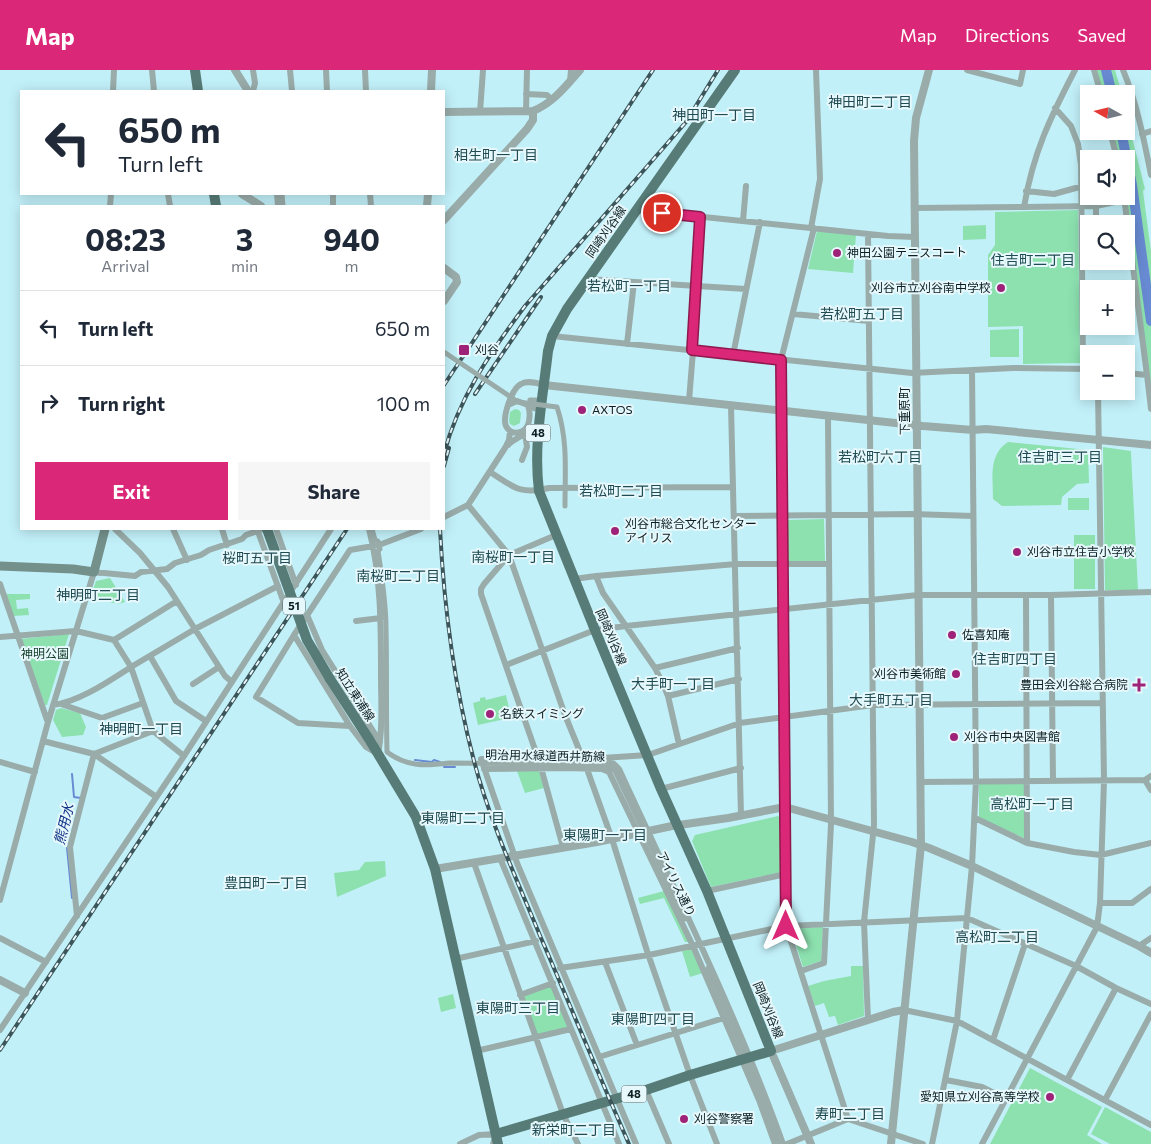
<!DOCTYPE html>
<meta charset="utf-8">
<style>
body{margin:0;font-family:Commissioner,"Noto Sans JP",sans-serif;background:#f6f6f7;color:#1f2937;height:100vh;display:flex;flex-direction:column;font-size:19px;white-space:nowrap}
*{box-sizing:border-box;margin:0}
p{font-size:16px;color:#747a83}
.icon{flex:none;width:28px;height:28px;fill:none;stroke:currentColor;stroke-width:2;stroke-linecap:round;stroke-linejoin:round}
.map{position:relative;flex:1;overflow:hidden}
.sheet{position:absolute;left:20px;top:135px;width:425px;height:325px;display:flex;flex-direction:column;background:#fff;border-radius:0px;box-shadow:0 2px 12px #0003}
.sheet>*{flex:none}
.top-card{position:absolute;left:20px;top:20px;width:425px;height:105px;border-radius:0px;box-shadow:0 2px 12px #0003;background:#fff;color:#1f2937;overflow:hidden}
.needle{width:32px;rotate:278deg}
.tools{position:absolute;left:1080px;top:15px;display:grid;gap:10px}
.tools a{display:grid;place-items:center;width:55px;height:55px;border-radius:0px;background:#fff;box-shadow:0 2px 12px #0003;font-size:25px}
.pin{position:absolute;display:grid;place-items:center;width:42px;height:42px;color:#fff;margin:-21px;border:2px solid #fff;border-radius:50%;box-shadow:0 1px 5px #0007}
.me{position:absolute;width:55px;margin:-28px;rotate:0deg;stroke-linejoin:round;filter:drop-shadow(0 0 4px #0008)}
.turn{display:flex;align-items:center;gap:18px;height:105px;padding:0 15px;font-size:22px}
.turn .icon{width:65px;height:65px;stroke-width:2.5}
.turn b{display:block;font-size:35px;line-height:42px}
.eta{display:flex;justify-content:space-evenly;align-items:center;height:85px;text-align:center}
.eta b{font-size:30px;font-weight:700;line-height:35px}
.cta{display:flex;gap:10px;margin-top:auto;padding:10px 15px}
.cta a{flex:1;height:58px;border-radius:0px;background:#db2777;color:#fff;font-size:20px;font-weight:700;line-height:58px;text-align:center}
.cta a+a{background:#f6f6f7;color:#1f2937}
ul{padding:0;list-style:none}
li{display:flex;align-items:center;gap:15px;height:75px;padding:0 15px;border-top:1px solid #e0e1e3}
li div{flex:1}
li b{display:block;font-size:19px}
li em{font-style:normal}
header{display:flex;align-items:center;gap:30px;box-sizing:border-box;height:70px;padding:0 25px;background:#db2777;color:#fff}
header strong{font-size:24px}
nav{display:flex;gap:28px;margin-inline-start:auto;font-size:18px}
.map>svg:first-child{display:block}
.green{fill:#8ce1af}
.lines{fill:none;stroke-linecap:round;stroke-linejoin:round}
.stream{stroke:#688ad2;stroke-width:2}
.river{stroke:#688ad2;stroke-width:10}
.pedestrian{stroke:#99aca9;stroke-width:5}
.minor{stroke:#99aca9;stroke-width:6}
.tertiary{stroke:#99aca9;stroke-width:8}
.secondary{stroke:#73908b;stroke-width:9}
.primary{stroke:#577b76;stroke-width:10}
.rail-casing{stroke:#3c555a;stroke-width:4}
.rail{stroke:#e6f8fb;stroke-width:2;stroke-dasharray:5.5;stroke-linecap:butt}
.pedestrian-bridge{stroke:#99aca9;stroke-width:5}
.primary-bridge{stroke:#577b76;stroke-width:10}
.route-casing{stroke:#8e194d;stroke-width:12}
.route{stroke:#db2777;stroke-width:9}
.poi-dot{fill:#9d2278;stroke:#e6f8fb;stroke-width:2}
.labels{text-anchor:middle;stroke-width:4;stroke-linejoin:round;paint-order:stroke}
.shield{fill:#e6f8fb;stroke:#4d5f63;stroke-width:1}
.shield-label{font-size:11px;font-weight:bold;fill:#0c1e22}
.street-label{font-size:12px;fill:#0c1e22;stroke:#e6f8fb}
.poi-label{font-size:12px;fill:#0c1e22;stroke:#e6f8fb;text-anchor:start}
.park-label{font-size:12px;fill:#123a25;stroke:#e6f8fb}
.neighbourhood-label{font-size:14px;fill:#204b53;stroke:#e6f8fb}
.water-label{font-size:14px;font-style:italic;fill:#123588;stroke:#e6f8fb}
</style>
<header>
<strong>Map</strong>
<nav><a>Map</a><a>Directions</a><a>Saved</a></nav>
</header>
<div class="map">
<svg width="1151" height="1074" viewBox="0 0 1151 1074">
<rect width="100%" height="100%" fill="#c2f0f9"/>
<path class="green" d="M1094 0H1115L1122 24H1100Z
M1126 43 1145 119 1143 121 1151 181V339L1126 126V89H1115L1109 61H1126Z
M1078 140 1080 293 1023 294V256L988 257V185L995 175V142Z
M986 155V169L963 170V156Z
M817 161 856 165 853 203 808 199Z
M1019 259V287H990V260Z
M515 339 519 340 521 343 520 353 514 356 510 354 509 351 510 342Z
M1008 372 1088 380 1089 413 1077 414 1062 427 1061 435 1002 436 993 429C993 408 988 385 1008 372Z
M1103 377 1131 381V383L1138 520H1105Z
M1068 428H1089V440H1068Z
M824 449 825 492H786V450Z
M1074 465H1095V519H1074Z
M110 508 125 532C115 536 101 529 91 526L96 511Z
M6 524H30V529L16 530 17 539 28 538 29 545 13 546Z
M69 564 47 635H45L20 569Z
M506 625 509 638 503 639 505 649 478 655 473 633 480 631V628L485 627 486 630Z
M61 638 80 643 86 657 83 665 62 667 53 650 56 640Z
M517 701H539L544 718 525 723Z
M1025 713 1024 768 979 748V714Z
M778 746 781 748 782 802 711 817 692 771 695 765Z
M385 791 386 806 337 827 334 803 359 800 365 792Z
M664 821 689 872H685L664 828 640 834 638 828Z
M823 857 821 891 803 897 791 859Z
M691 879 703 903 690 907 682 881Z
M851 896H863L864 946 838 955 835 946 829 947 824 933 815 936 808 916 824 911 851 906Z
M551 916 568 958 537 965 523 926Z
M453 924 456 938 441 942 438 928Z
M1030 998 1102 1037 1087 1065 1102 1074H990Z
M1105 1037 1151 1062V1074H1110L1091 1064Z"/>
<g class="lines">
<path class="stream" d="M415 690 432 692 434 690 440 692
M444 697H455
M72 704 74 727 81 728
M67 778 72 828"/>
<path class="river" d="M1106 0 1112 24
M1121 61 1132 115 1151 251"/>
<path class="pedestrian" d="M282 124 283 136
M530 330H536L535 339 532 338Z
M372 459 375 470 378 471 380 479 378 481C382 507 386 533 386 558 387 600 386 641 387 682 407 697 425 696 449 693L585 694C595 695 607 693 615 701L685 849
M708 898 747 989 779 1074"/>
<path class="minor" d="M152 0 154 21
M290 0 292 21
M326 0 327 21
M365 0 366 21
M967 0 1020 14 1023 0
M1075 0C1050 48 1033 83 1024 137L1096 136 1124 130
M1094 0 1101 24
M1123 0C1137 33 1144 70 1151 105
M570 11 571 0
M113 21 114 0
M253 21 255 13 253 0
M526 24 547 25 552 30
M1055 38 1071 56 1078 74 1081 95 1083 299
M480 42 483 0
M526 42 527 0
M1110 61 1117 89
M1142 64 1151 61
M1026 121 1054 124 1083 116
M168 124 170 136
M333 124V136
M370 124 371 136
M1124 127 1147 305
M110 136 111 124
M915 138 1024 137
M636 140 888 166 916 167
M700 147 697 216 746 219
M743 151 746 116
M1096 154V136
M811 158 820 109 816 0
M588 209 697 216 692 281
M793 244 869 251
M552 266 912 303 1013 298 1089 299
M627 274 634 212
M733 285 760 152
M1126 303 1147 305 1151 339
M689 331 693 281
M508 335 517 331 528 335C530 341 530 349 528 355 524 364 511 366 506 356 502 347 512 318 521 314 528 310 537 313 544 315
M731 336 741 746
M508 375C513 369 522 368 527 360
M522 390 527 377 525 363
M490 402C514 417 519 425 549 418L733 417
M468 435 509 485 556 465
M734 446 912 444 973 446
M444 447 468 435 505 378 509 370 510 361
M115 459 140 483 168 517 225 606 232 612
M173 459 187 490
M222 459 227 475
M257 459 284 533
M276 459 296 515
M104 503 135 506 141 502 167 499 175 493 201 485 209 480 242 469 246 465 263 459
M596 506 603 523 655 598 663 614 668 626 679 674
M574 509 596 506 736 494H828
M0 514 47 650
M1026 525 1027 773
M1051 525 1053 711
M307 545 322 580 380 672
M356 551 381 548
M294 565 350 656 366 677 378 684C383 658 381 631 381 604 381 556 381 505 369 459
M0 567 76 561 114 570 131 597 195 559 278 516
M114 570 177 531
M150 586 176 631 206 651
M506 595 595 560 626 556 918 525H1051L1151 522
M655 598 738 578
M193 614 219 597
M668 626 739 609
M61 634 102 648 143 633
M53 635C79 632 109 611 131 597L153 661 94 684
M350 656 298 653 256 627 294 565 350 480 379 475 421 459
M153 661 184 686
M43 671 94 684 70 777 77 846
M94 684 155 726
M602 688 648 685 740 653 873 635 1102 633
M0 692 35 702
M484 699 566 698 602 699 609 702 693 876 759 1030 775 1074
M1145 710 1151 720
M920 712 1145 710 1151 706
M661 719 741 698
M975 748 1027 773 1074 782 1101 785 1151 773
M563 777 540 694 481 524V519L484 514 509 485 565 645 587 699 612 769 647 881 690 1005 717 1074
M500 788 619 1074
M474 793 563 1044 578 1074
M707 821 786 804
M0 830 48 652 94 502 101 503
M1100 833H1132L1151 819
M0 868 46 892
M1139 876 1151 868
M455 889 536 871
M605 892 637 975
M560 898 649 885 786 856 967 848 1076 896 1116 918 1151 934
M801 901 824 893 831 754 828 345
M520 925 553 913
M904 940 957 951 1151 1055
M868 950 864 852 874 755 868 164
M0 960 184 686 331 459
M993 970 1025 874
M476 981 571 959
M599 987 724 948
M946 1010 982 1017 1006 1029
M1067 1010 1116 918
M646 1020 669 1074
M1105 1030 1151 944
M848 1049 923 1074
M460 1074 479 1065 496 1064 493 1074
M636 1074 517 793 481 689 607 691 614 694 619 699C676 823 737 945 783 1074
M787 1074 848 1049 786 856 781 290 814 158
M932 1074 957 951 972 796 976 711 972 300
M982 1074 1097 857 1100 833 1104 710 1098 321"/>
<path class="tertiary" d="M235 0 248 21
M431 21 432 0
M444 42 533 41C553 33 566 16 580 0
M242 124 261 136
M278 124 279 136
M427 136 428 124
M444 150 527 59 533 50V41
M444 198 456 207 457 212 444 231
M544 315 923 356 973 360 986 359 1151 375
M435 799 597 772 672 756 728 748 785 737 912 772 929 778 972 796 1139 876 1151 883
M0 910 25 923
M811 1074 771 981 893 942 904 940
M891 1074 921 775 914 71 916 48 929 0"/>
<path class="secondary" d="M0 496 73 499 94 502 105 459"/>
<path class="primary" d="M195 0 198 21
M214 124 216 136
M330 609 369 669 416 747 435 799 498 1074
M496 1064 646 1020 690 1005 771 981 707 821 661 719 595 560 539 421C533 374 543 327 548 281L552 266 567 239 735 0"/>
<g class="rail-casing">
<path id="rail" d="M444 315 653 0
M475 324 541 227
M444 384C458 329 491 281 525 236L686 52 718 0
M444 396 449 378
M440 459C444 537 454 615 474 691 490 752 517 810 541 868 571 937 599 1006 629 1074
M0 980 347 459"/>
</g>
<use href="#rail" class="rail"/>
<path class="pedestrian-bridge" d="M444 282 518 332 557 337C568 370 565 401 565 436"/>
<path class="primary-bridge" d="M267 459 307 570 330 609"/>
</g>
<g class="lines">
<g class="route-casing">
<path id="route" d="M662 143 700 147 692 280 781 290 786 856"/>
</g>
<use href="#route" class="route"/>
</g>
<g class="poi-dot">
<circle cx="837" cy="183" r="5"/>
<circle cx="1001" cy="218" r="5"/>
<rect x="458" y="274" width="12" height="12" rx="2.5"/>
<circle cx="582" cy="340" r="5"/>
<circle cx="615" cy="461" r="5"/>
<circle cx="1017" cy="482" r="5"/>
<circle cx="952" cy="565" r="5"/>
<circle cx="956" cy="604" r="5"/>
<path d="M1136.5 607.5h5v5h5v5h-5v5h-5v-5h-5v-5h5z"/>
<circle cx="490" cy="644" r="5"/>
<circle cx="954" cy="667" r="5"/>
<circle cx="1050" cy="1027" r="5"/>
<circle cx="684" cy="1049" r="5"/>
</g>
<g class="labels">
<g class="shield">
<rect x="525.5" y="354.5" width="25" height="17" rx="4"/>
<rect x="283" y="527.5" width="22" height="17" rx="4"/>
<rect x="621.5" y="1015.5" width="25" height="17" rx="4"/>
</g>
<g class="shield-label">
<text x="538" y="367">48</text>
<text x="294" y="540">51</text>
<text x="634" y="1028">48</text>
</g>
<g class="street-label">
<text transform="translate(606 162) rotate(-55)" y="4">岡崎刈谷線</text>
<text transform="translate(905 341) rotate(-90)" y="4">下重原町</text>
<text transform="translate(611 567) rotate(67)" y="4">岡崎刈谷線</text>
<text transform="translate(355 625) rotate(57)" y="4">知立東浦線</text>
<text transform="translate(545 686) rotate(1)" y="4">明治用水緑道西井筋線</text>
<text transform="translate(676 814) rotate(64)" y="4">アイリス通り</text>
<text transform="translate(768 940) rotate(68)" y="4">岡崎刈谷線</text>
</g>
<g class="poi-label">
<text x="847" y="187">神田公園テニスコート</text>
<text x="991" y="222" text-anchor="end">刈谷市立刈谷南中学校</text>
<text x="475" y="284">刈谷</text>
<text x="592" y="344">AXTOS</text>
<text x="625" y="458">刈谷市総合文化センター<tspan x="625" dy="14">アイリス</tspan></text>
<text x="1027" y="486">刈谷市立住吉小学校</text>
<text x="962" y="569">佐喜知庵</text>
<text x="946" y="608" text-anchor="end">刈谷市美術館</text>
<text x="1128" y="619" text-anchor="end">豊田会刈谷総合病院</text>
<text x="500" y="648">名鉄スイミング</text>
<text x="964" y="671">刈谷市中央図書館</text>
<text x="1040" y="1031" text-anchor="end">愛知県立刈谷高等学校</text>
<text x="694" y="1053">刈谷警察署</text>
</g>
<g class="park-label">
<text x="45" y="588">神明公園</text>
</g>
<g class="neighbourhood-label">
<text x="870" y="37">神田町二丁目</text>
<text x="714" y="50">神田町一丁目</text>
<text x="496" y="90">相生町一丁目</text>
<text x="1033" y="195">住吉町二丁目</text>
<text x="629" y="221">若松町一丁目</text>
<text x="862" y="249">若松町五丁目</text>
<text x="880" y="392">若松町六丁目</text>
<text x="1060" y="392">住吉町三丁目</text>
<text x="621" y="426">若松町二丁目</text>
<text x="513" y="492">南桜町一丁目</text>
<text x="257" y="493">桜町五丁目</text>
<text x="398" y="511">南桜町二丁目</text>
<text x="98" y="530">神明町二丁目</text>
<text x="1015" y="594">住吉町四丁目</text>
<text x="673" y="619">大手町一丁目</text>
<text x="891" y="635">大手町五丁目</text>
<text x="141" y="664">神明町一丁目</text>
<text x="1032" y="739">高松町一丁目</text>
<text x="463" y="753">東陽町二丁目</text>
<text x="605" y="770">東陽町一丁目</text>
<text x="266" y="818">豊田町一丁目</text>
<text x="997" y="872">高松町二丁目</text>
<text x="518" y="943">東陽町三丁目</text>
<text x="653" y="954">東陽町四丁目</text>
<text x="850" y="1049">寿町二丁目</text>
<text x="574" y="1065">新栄町二丁目</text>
</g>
<g class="water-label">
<text transform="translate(64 754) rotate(-76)" y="5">熊用水</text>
</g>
</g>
</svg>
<div class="tools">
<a><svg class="needle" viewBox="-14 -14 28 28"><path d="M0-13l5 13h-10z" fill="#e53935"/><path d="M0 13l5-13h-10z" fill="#747a83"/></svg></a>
<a><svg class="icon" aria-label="sound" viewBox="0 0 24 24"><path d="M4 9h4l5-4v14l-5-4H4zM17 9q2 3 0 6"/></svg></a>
<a><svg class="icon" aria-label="search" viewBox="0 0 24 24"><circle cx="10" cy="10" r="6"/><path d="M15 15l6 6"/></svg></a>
<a>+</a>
<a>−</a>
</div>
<div class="pin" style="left:662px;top:143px;background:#d93025"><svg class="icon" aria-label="arrive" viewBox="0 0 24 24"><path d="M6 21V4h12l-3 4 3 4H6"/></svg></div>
<svg class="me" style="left:786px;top:856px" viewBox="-20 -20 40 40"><path d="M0-17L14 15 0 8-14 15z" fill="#db2777" stroke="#fff" stroke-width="4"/></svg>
<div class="top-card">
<div class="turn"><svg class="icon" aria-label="left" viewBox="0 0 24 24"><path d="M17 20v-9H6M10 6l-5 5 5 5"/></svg><div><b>650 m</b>Turn left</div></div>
</div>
<section class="sheet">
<div class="eta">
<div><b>08:23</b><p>Arrival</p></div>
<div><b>3</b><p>min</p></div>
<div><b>940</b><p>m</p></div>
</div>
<ul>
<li><svg class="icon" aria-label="left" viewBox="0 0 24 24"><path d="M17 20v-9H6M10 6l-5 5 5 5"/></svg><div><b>Turn left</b></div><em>650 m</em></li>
<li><svg class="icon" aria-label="right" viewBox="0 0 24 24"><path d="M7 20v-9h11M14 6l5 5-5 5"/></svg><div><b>Turn right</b></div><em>100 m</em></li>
</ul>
<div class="cta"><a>Exit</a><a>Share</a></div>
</section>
</div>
